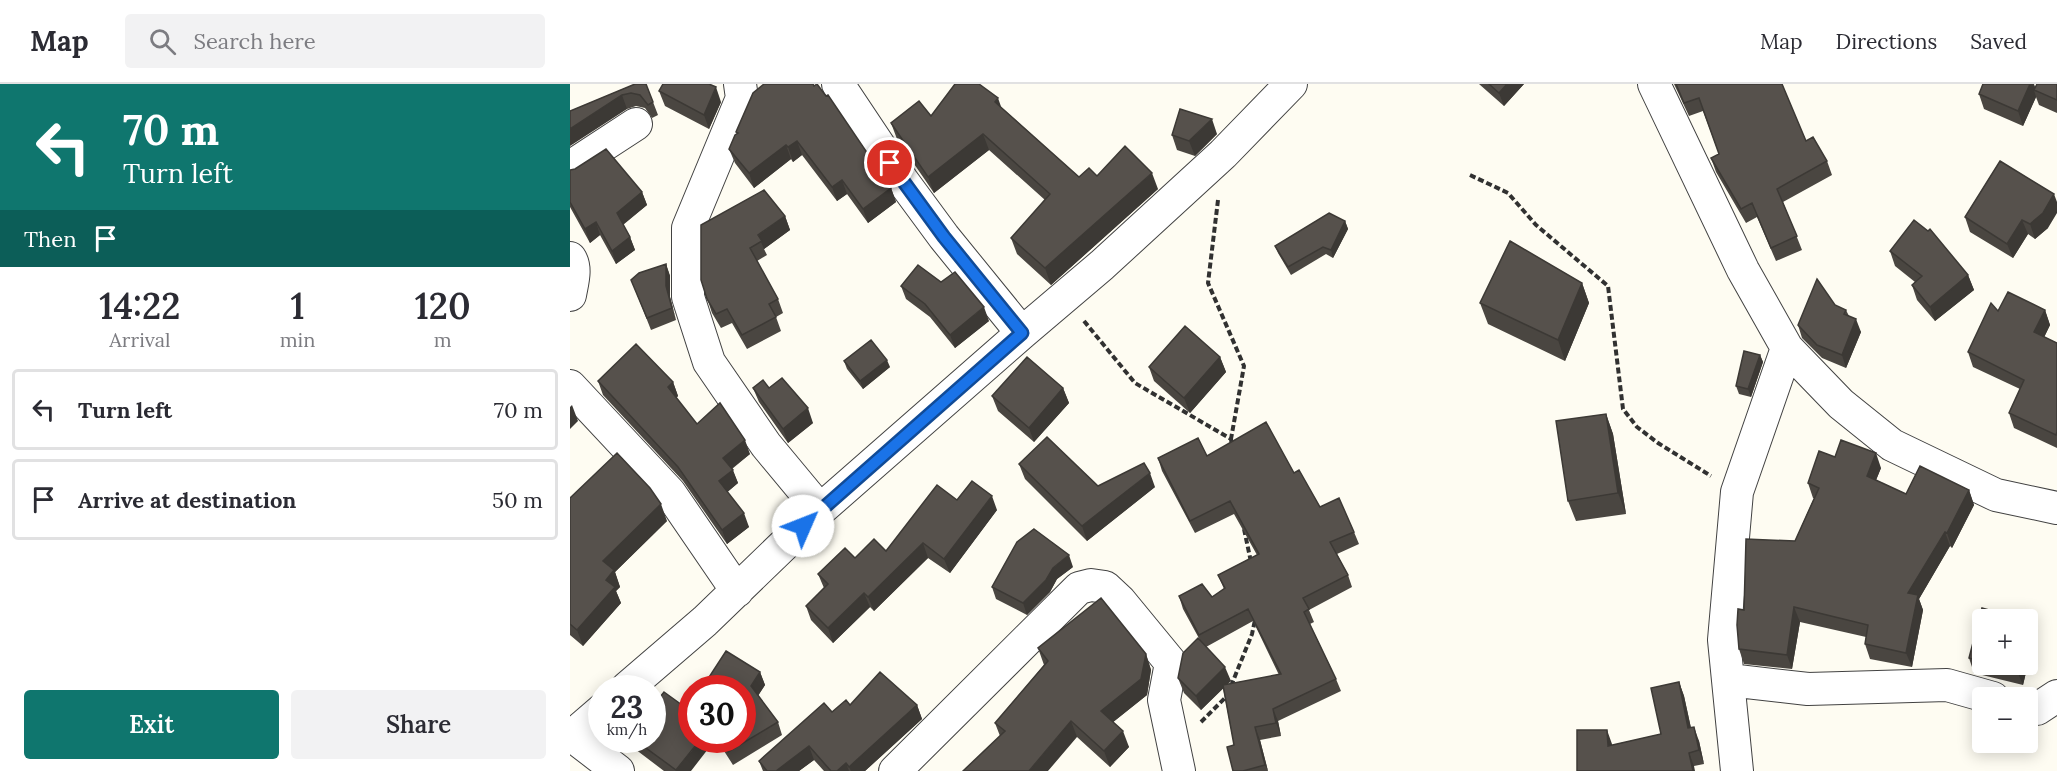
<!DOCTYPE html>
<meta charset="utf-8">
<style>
body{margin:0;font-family:Lora,serif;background:#f2f2f3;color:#2b2b33;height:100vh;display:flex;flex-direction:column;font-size:22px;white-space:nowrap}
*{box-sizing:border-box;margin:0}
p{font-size:20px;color:#7c7c81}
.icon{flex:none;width:33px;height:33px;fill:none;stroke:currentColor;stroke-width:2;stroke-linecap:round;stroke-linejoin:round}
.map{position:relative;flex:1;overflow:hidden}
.sheet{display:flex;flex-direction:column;background:#fff;width:570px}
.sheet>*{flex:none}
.top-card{background:#0f766e;color:#fff;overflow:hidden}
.fabs{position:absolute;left:1402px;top:525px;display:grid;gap:12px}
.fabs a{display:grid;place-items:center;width:66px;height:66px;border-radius:6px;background:#fff;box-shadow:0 3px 15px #0003;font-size:30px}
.speed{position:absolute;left:18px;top:591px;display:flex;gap:12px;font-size:30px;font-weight:700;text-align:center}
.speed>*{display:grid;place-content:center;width:78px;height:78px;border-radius:50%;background:#fff;box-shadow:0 3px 15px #0003;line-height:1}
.speed small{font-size:15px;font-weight:400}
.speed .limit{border:9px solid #d22;background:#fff;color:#111}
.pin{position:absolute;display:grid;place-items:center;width:51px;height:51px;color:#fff;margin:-26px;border:3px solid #fff;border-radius:50%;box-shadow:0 2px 6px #0007}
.me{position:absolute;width:66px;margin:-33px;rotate:46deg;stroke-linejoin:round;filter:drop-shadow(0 0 4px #0008)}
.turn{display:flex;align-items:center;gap:21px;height:126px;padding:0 24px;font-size:27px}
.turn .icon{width:78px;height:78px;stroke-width:2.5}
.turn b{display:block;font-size:42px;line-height:51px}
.then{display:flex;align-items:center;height:57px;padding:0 24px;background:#0003;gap:12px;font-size:22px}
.eta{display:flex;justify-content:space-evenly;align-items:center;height:102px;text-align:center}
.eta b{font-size:36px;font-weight:600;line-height:42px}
.button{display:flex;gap:12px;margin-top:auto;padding:12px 24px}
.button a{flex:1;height:69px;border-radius:6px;background:#0f766e;color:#fff;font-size:24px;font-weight:600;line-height:69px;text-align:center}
.button a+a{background:#f2f2f3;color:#2b2b33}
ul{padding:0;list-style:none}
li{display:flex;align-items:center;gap:18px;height:81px;margin:0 12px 9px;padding:0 12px;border:3px solid #e1e1e2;border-radius:6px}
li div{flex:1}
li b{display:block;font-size:22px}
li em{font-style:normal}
header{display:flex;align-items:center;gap:36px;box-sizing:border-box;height:84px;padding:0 30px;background:#fff;border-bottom:2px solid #e1e1e2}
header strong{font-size:28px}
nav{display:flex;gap:33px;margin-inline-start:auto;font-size:21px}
.search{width:420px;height:54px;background:#f2f2f3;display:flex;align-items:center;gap:15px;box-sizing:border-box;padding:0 21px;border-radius:6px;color:#7c7c81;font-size:22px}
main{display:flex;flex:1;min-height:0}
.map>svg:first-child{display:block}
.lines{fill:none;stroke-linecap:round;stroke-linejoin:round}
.minor-casing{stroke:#424242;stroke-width:34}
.path{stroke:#313131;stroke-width:4;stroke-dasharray:6 3;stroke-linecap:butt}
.minor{stroke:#fff;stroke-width:32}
.wall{fill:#4a4641;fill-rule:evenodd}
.shaded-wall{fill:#3c3935}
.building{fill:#56514c;stroke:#3c3935;stroke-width:1.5}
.route-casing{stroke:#114b97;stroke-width:15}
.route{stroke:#1a73e8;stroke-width:10}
</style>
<header>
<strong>Map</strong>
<div class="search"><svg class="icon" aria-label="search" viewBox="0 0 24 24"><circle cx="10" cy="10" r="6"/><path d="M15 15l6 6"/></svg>Search here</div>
<nav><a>Map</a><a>Directions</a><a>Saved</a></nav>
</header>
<main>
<section class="sheet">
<div class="top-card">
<div class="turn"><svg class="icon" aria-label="left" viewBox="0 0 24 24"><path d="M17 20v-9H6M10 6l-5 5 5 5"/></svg><div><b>70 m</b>Turn left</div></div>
<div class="then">Then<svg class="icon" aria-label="arrive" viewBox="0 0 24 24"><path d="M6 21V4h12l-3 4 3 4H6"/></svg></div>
</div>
<div class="eta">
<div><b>14:22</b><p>Arrival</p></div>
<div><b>1</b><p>min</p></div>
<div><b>120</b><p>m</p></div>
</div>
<ul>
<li><svg class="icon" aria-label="left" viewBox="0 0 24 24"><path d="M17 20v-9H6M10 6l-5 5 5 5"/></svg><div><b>Turn left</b></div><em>70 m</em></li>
<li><svg class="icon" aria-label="arrive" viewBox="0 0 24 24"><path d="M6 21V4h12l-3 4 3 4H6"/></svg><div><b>Arrive at destination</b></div><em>50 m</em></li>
</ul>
<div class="button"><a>Exit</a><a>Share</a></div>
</section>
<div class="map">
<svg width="1487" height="687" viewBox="0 0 1487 687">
<rect width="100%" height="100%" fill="#fefcf2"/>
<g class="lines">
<g class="minor-casing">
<path id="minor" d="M170 0 172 14 118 144V213L139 278 196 361 250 426
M268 0 332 96 374 153 452 249
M1084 0 1173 186 1217 264 1271 320 1322 361 1426 411 1487 424
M0 83 66 40
M0 174C7 184 2 199 0 211
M0 302 100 409 167 507
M1159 596 1238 605 1377 601 1423 614
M57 604 135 537 250 426 452 249 532 181 653 70 721 0
M1458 623 1467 625 1487 612
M0 650 48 687
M2 652 32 626
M325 687 509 504 521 501 535 503 550 517 601 579 594 616 609 687
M1167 687 1154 556 1167 408 1217 264"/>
</g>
<path class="path" d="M900 91 938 109 966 141 1038 202 1053 325 1067 343 1088 359 1141 392
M648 116 638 199 674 282 661 355
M514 237 565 299 661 355 662 363
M674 445 681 478
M661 602 682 550 685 536
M631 638 657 612"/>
<use href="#minor" class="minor"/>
</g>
<path class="wall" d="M65 0 83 18 88 31 82 34 75 24 66 22 57 25 0 27Z
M194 0 321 104 326 118 298 139 277 110 267 117 232 71 223 78 221 75 184 104 165 79 159 65 167 50 166 48Z
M909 0H954L934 22Z
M1104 0H1212L1236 57 1257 77 1262 91 1213 118 1232 166 1206 177 1187 133 1176 139 1146 88 1141 74 1149 70 1133 27 1119 32Z
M1487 0V29L1469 21 1466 13 1453 42 1414 25 1409 10Z
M89 7 151 18 139 45 95 22Z
M432 24 509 93 527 92 588 105 481 201 447 170 441 154 475 116 419 66 364 109 327 55 321 39 361 32Z
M647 50 625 72 607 66 602 51Z
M1430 77 1478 144 1465 155 1458 150 1443 174 1400 148 1395 133Z
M0 86 72 108 77 121 53 141 60 153 65 166 46 180 30 151 20 159 0 123Z
M215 132 220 146 194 165 197 171 187 177 208 215 213 229 206 233 211 247 177 265 162 239 151 244 142 229 131 196Z
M775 137 778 145 763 174 756 170 721 191 708 169 705 162Z
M1320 167 1398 191 1404 206 1365 237 1347 216 1342 201 1345 198 1325 182Z
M96 180 100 192V213L106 236 81 246 66 208Z
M1012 199 1019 219 995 277 918 240 910 219Z
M331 202 419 237 385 264 360 233 336 215Z
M1276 226 1279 232 1291 248 1276 284 1252 274 1232 254 1228 241Z
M1475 226 1480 241 1474 253 1487 259V364L1444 344 1439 329 1450 305 1403 283 1398 268 1428 227Z
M1190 271 1193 278 1181 313 1169 310 1166 302Z
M650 273 656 288 620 329 584 297 579 283Z
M274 277 320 283 293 305 277 285Z
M28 297 103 298 108 312 106 314 127 340 180 370 162 385 168 399 157 408 179 443 157 460 113 397 33 311Z
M183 304H199L243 339 218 359 189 318Z
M493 304 499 319 464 358 428 327 422 312Z
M1036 330 1043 350 1056 430 1006 437 998 417Z
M637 372 724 389 750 423 784 448 789 460 767 470 778 491 782 503 739 526 744 538 740 540 766 595 771 607 708 637 711 652 690 656 698 687H663L664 661 653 604 631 626 614 609 608 594 631 558 613 525 609 512 642 513 654 505 648 491 687 471 664 430 625 449 592 387 588 374ZM683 537 709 591 657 600 661 597 636 563Z
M1265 373 1311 384 1306 396 1336 410 1399 406 1404 421 1382 464 1380 462 1349 515 1353 526 1342 583 1300 575 1295 560 1296 553 1230 538 1222 585 1174 580 1169 565 1174 526 1225 457 1244 414H1243L1238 399Z
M449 380 528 402 585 403 517 457 455 395Z
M0 414 97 437 45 488 50 503 46 507 51 519 13 562 0 551Z
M387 416 427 426 380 489 358 474 304 527 300 523 263 559 241 536 236 522 254 504 248 490 285 474 316 467Z
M503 483 487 495 480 508 457 531 426 515 422 503Z
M1413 536V580H1458L1453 601 1404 589 1399 574Z
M468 564 576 570 581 586 577 611 543 638 559 663 540 683 507 653 430 652 425 639 474 581Z
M190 588 195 601 188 612 208 638 212 651 163 681 147 656H172Z
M1109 598 1114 612 1121 644 1129 657 1134 680 1124 682 1007 687 1042 661 1091 650Z
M280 621H347L352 635 295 687H254L244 676 229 687H193L189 677 262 628Z
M119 626 121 687H94L65 665 62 656H82Z"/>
<path class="shaded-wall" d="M937 0H954L934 22 929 9Z
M1460 0H1464L1467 8 1464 6 1466 13 1453 42 1448 27Z
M146 3 151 18 139 45 134 31Z
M52 11 57 25 0 62V45Z
M428 14 434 31 425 18Z
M642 35 647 50 625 72 619 57Z
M413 50 419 66 364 109 358 93Z
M227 57 232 71 223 78 218 63Z
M216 61 221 75 184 104 179 89Z
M582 89 588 105 481 201 475 184Z
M272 96 277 110 267 117 262 103Z
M321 104 326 118 298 139 293 125Z
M72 108 77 121 51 142 47 129Z
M1484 110 1487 118V129L1478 144 1465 155 1460 140Z
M215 132 220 146 194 165 188 151Z
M1452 136 1458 150 1443 174 1437 160Z
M775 137 778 145 763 174 761 166Z
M26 138 30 151 20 159 15 145Z
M60 153 65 166 46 180 42 167Z
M96 180 100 192V213L106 236 96 202Z
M1398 191 1404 206 1365 237 1360 223Z
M1012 199 1019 219 995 277 988 256Z
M414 223 419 237 385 264 380 251Z
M1475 226 1480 241 1470 262 1464 248Z
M1286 235 1291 248 1276 284 1272 271Z
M1190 271 1193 278 1181 313 1178 305Z
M650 273 656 288 620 329 614 314Z
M317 276 320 283 293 305 290 297Z
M103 298 108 312 103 317 98 303Z
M493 304 499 319 464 358 459 344Z
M2 321 8 337 0 345V323Z
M238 324 243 339 218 359 213 345Z
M1036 330 1043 350 1056 430 1048 409Z
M175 356 180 370 158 387 153 374Z
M1306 369 1311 384 1302 406 1297 392Z
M163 386 168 399 154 411 149 397Z
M580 389 585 403 517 457 512 442Z
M1399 406 1404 421 1382 464 1377 449Z
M422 412 427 426 380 489 374 475Z
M91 420 97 437 45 488 50 503 46 507 51 519 13 562 7 546 33 477Z
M174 429 179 443 157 460 152 446Z
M1375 448 1380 462 1349 515 1353 526 1342 583 1336 569 1338 509Z
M353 459 358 474 304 527 298 513Z
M499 471 503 483 487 495 480 508 457 531 453 519 483 484Z
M294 509 300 523 263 559 258 544Z
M1224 523 1230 538 1222 585 1217 571Z
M1460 537 1465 552 1458 580V545Z
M576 570 581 586 577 611 537 643 531 627Z
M1449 580H1458L1453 601 1447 587Z
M655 583 661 597 631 626 626 612Z
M190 588 195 601 185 616 181 602Z
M1109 598 1114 612 1124 658 1118 644Z
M347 621 352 635 295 687H281L279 683Z
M703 625 708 637 711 652 706 639Z
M501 637 507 653 478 687H459Z
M685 643 690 656 698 687 695 681Z
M1124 643 1129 657 1134 680 1129 666Z
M1037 646 1042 660 1043 676 1038 662Z
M553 647 559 663 540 683 534 667Z
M130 656H145L121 687H106Z
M239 662 244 676 229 687H206Z
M1119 669 1124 682 1125 687H1123Z
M276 679 279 687H267Z"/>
<path class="building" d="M65 0H76L83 18 78 21 70 11 61 9 52 11 0 45V27Z
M93 0H139L146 3 134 31 89 7Z
M194 0H243L244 2 247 0 256 12 258 11 321 104 293 125 272 96 262 103 227 57 218 63 216 61 179 89 159 65 165 51 168 49 166 48 183 9Z
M385 0H409L428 14 425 18 509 93 519 84 527 92 555 62 582 89 475 184 441 154 480 110 413 50 358 93 321 39 349 17 361 32Z
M919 0H937L929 9Z
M1106 0H1212L1236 57 1243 53 1257 77 1207 105 1227 152 1201 164 1182 119 1171 125 1141 74 1149 70 1129 14 1114 19Z
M1413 0H1460L1448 27 1409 10Z
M1467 0H1487V16L1464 6Z
M610 25 642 35 619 57 602 51Z
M36 65 72 108 47 129 60 153 42 167 26 138 15 145 0 118V86L5 85Z
M1430 77 1484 110 1473 129 1460 140 1452 136 1437 160 1395 133Z
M194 106 215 132 188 151 192 157 180 164 208 215 199 220 206 233 172 251 157 225 146 230 137 215 131 196V141Z
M759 129 775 137 761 166 753 163 718 183 705 162Z
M1344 136 1358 147 1360 145 1398 191 1360 223 1342 201 1352 192 1320 167Z
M940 157 1012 199 988 256 910 219Z
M96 180V202L102 224 77 234 61 196 69 189Z
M348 181 371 198 385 188 414 223 380 251 355 220 331 202Z
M1247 195 1265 221 1276 226 1274 230 1286 235 1272 271 1247 261 1228 241Z
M1438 208 1475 226 1464 248 1487 259V348L1486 351 1439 329 1454 296 1398 268 1421 219 1428 227Z
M615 242 650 273 614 314 579 283Z
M301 256 317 276 290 297 274 277Z
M66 260 103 298 98 303 127 340 150 319 175 356 153 374 163 386 149 397 174 429 152 446 108 383 28 297Z
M1174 267 1190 271 1178 305 1166 302Z
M457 273 493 304 459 344 422 312Z
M212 294 238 324 213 345 183 304 193 296 199 304Z
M1036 330 1048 409 998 417 986 337Z
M696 338 724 389 729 386 750 423 769 414 784 448 760 458 778 491 733 514 739 525 734 528 766 595 703 625 706 639 685 643 695 681 673 687H663L657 663 664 661 653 601 711 590 678 525 629 551 609 512 632 500 642 513 655 504 648 491 689 470 660 417 620 437 588 374 628 354 637 372Z
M477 353 528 402 574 379 580 389 512 442 449 380Z
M1271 356 1306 369 1297 392 1336 410 1350 382 1399 406 1377 449 1375 448 1338 509 1348 511 1336 569 1295 560 1298 541 1224 523 1217 571 1169 565 1167 541 1168 525 1174 526 1176 455 1225 457 1249 404 1238 399 1249 367 1265 373Z
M47 369 80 404 91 420 33 477 44 486 36 496 45 503 7 546 0 540V414Z
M402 397 422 412 374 475 353 459 298 513 294 509 258 544 236 522 258 500 248 490 275 464 285 474 304 455 316 467 367 401 387 416Z
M464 445 499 471 483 484 476 496 453 519 422 503 447 458Z
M531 514 576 570 571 595 531 627 553 647 534 667 501 637 459 687H393L435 647 425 639 478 577 468 564Z
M1412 524 1454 536H1413V578L1399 574Z
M628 554 655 583 626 612 608 594 613 569Z
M156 567 190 588 181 602 208 638 158 668 150 656H172V604H132Z
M1424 580H1449L1447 587Z
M310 588 347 621 279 683 276 679 267 687H261L239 662 206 687H197L189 677 254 619 262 628 276 616 280 621Z
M1109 598 1118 644 1124 643 1129 666 1119 669 1123 687H1007V646H1037L1038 662 1091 650 1081 604Z
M94 608 119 626 122 622V656H130L106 686 65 656H82V623Z"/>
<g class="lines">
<g class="route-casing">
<path id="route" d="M233 442 452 249 374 153 320 79"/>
</g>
<use href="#route" class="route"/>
</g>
</svg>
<div class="fabs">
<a>+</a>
<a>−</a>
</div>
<div class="speed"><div>23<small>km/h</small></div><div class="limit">30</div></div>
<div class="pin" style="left:320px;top:79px;background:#d93025"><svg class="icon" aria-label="arrive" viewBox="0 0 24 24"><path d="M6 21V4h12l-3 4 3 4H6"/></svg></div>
<svg class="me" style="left:233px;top:442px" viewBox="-20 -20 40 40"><circle r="19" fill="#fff"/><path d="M0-13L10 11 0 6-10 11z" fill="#1a73e8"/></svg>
</div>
</main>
